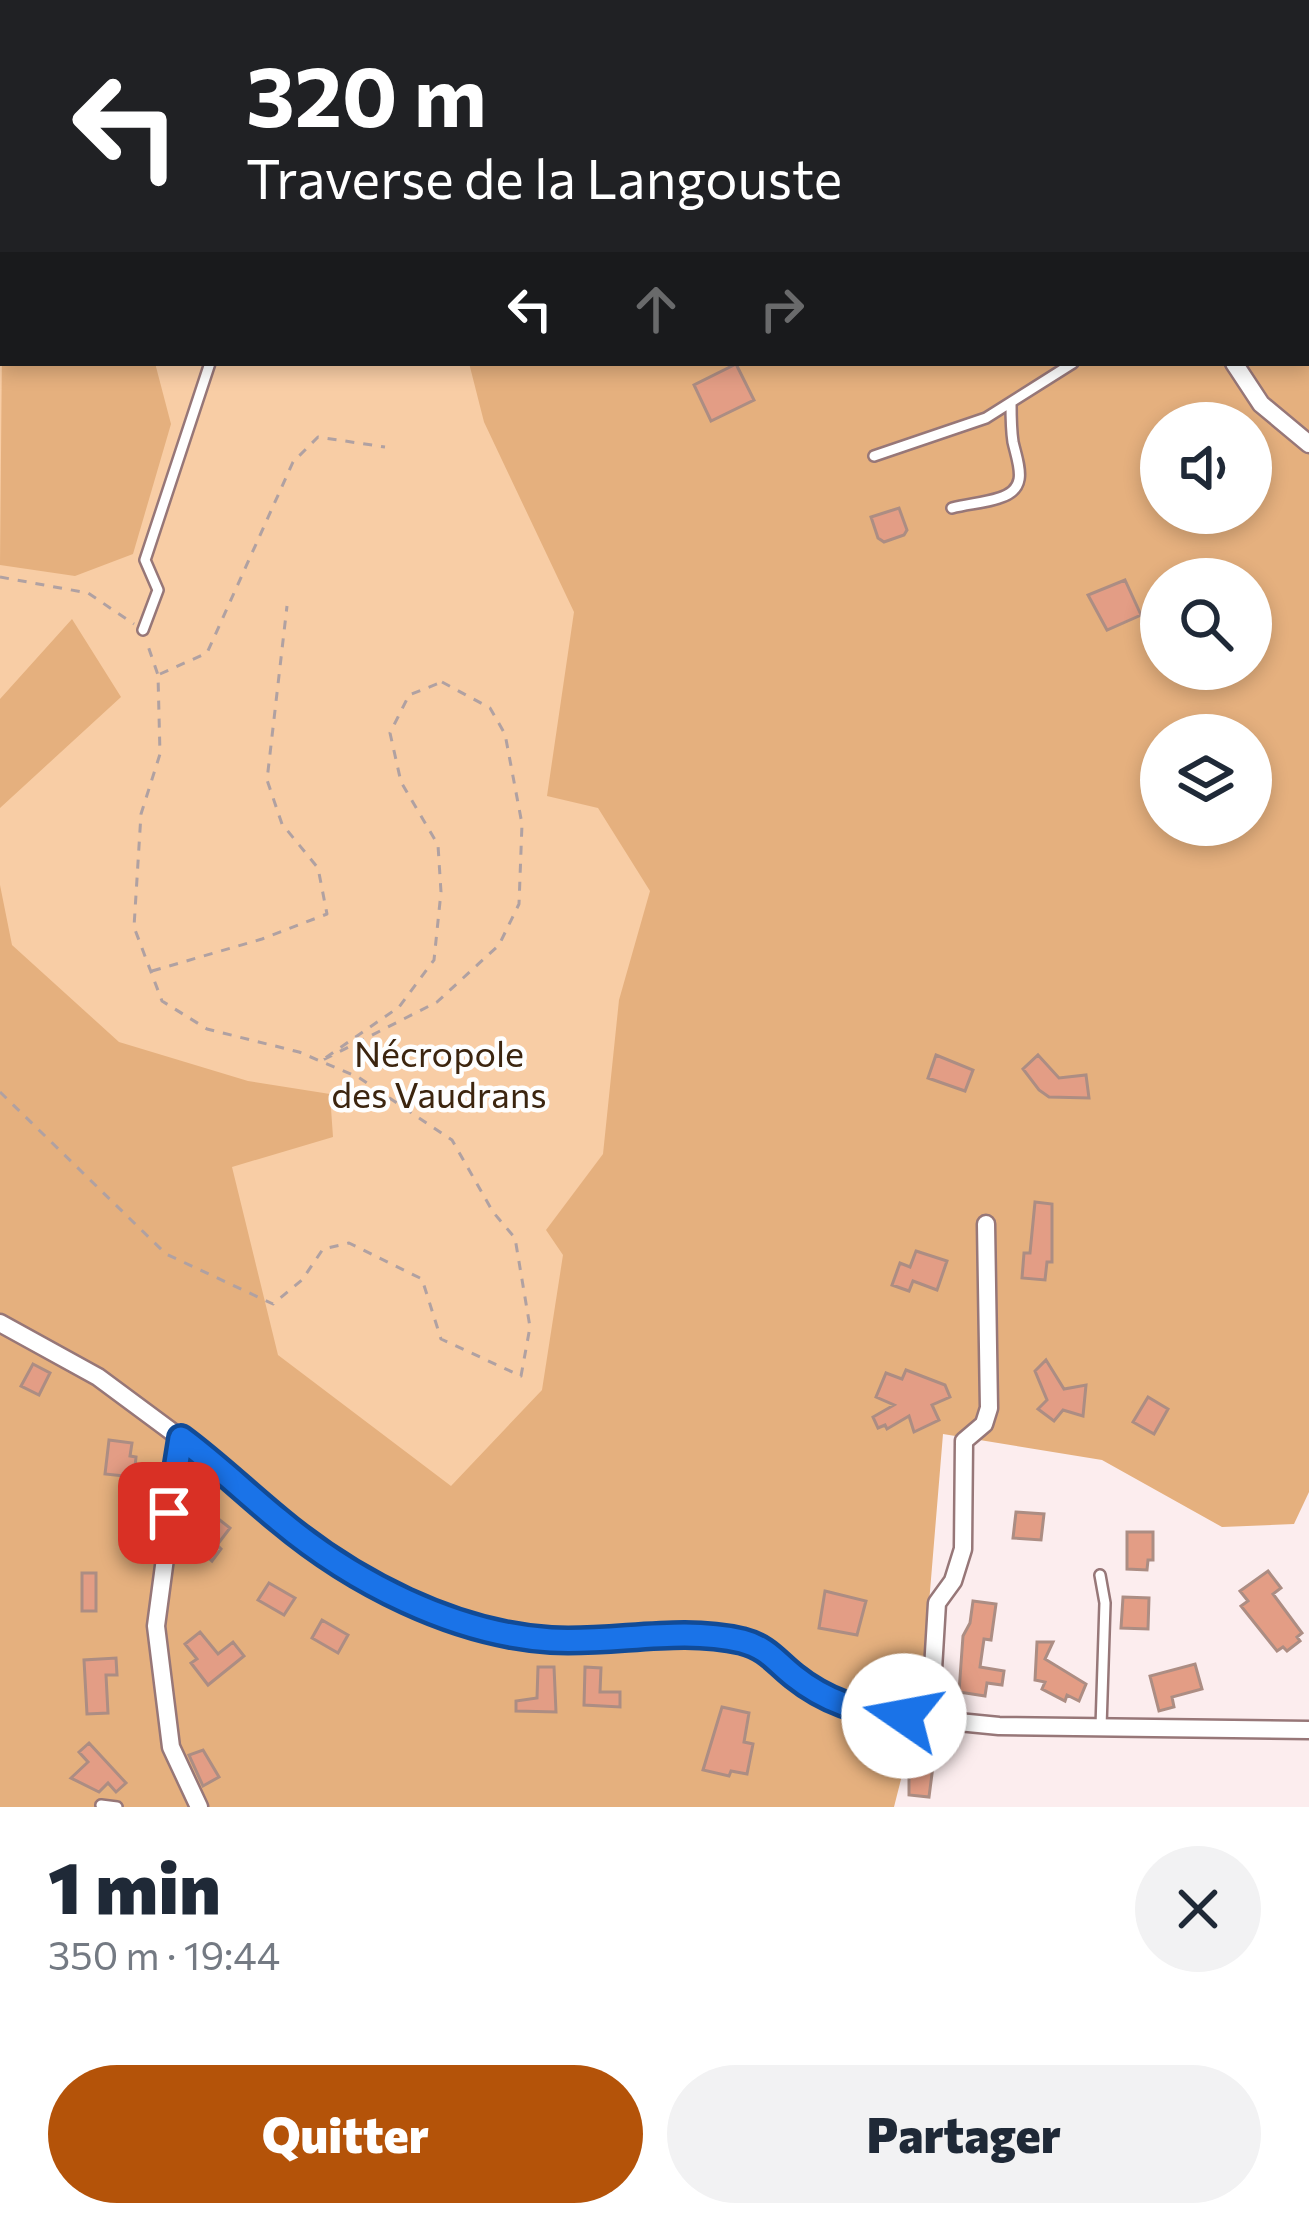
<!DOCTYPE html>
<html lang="fr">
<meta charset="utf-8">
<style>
body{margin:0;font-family:Commissioner,sans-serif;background:#f2f2f3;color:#1f2937;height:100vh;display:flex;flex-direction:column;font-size:45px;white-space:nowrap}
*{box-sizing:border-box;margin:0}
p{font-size:39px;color:#747a83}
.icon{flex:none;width:66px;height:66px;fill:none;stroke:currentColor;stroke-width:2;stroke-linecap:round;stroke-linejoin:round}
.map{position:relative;height:1807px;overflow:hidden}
.side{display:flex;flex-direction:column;background:#fff;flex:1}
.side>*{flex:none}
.hud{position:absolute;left:0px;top:0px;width:1311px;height:366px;box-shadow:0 6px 18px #0003;background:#202124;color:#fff;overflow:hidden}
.controls{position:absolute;left:1140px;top:402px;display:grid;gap:24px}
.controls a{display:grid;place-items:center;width:132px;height:132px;border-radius:50%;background:#fff;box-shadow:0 6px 18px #0003;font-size:60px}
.pin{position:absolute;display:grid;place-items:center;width:102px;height:102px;color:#fff;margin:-51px;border-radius:24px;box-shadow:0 6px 18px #0006}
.me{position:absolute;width:132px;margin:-66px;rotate:282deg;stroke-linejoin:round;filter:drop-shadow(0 0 9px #0008)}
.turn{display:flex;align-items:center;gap:42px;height:252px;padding:0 48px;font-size:54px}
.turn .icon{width:156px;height:156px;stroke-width:2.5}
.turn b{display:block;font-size:84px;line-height:102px}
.lanes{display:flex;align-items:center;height:114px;padding:0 48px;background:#0003;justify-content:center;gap:60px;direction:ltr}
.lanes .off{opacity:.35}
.round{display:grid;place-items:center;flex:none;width:126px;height:126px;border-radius:63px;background:#f2f2f3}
.overview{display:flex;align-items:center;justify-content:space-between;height:204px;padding:0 48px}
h1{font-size:72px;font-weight:800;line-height:90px}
.primary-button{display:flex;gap:24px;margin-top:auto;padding:24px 48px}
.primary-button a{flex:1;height:138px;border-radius:72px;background:#b45309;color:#fff;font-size:48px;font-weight:800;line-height:138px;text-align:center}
.primary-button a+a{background:#f2f2f3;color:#1f2937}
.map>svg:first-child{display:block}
.green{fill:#f8cda5}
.forest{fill:#e5b07e;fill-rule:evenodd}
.building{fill:#e39d85;stroke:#ac8d83;stroke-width:3}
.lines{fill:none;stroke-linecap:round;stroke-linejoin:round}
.lane-casing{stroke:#977778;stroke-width:14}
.street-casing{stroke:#977778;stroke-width:21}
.path{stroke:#b0a1a2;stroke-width:3;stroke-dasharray:9 9;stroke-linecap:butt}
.lane{stroke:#fff;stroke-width:9}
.street{stroke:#fff;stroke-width:16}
.route-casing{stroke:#114b97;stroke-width:30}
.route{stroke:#1a73e8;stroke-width:21}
.labels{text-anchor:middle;stroke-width:9;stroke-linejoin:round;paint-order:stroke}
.park-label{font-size:36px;fill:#3c250f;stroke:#fefefe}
</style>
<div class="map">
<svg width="1309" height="1807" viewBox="0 0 1309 1807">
<rect width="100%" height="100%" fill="#fcedee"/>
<path class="green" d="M0 0 502 3H3V363H677L757 1636 0 1315Z"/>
<path class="forest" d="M795 0H1196L1200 3H795Z
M3 238V363H155L171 424 133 554 75 576 0 565Z
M1309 296V1492L1294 1524 1222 1527 1102 1460 943 1434 921 1700 894 1807H0V885L12 945 119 1042 248 1081 330 1094 333 1137 232 1167 278 1355 451 1486 542 1390 563 1255 546 1230 603 1154 619 1000 650 891 598 808 547 796 574 612 484 422 469 363H1308ZM1161 423H1251V513H1161ZM1161 579H1251V669H1161ZM1161 735H1251V825H1161Z
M72 619 121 697 0 808V699Z"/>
<path class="building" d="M736 364 754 400 711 421 694 385Z
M899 508 907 530 904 535 884 542 878 538 871 517Z
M1125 580 1141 615 1107 630 1088 595Z
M936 1055 973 1070 965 1091 928 1078Z
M1038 1055 1059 1078 1086 1075 1089 1098 1049 1097 1039 1090 1023 1069Z
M1035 1202 1052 1204V1262H1047L1045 1280 1022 1278 1024 1253H1030Z
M916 1251 947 1261 937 1290 913 1281 909 1291 892 1285 900 1263 910 1267Z
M1046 1360 1064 1389 1086 1385 1083 1416 1063 1410 1054 1421 1038 1409 1047 1400 1035 1371Z
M33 1364 50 1373 39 1395 21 1386Z
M906 1370 945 1385 950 1397 932 1405 939 1420 914 1432 909 1416 887 1429 885 1425 878 1428 873 1417 894 1405 876 1397 886 1373 902 1379Z
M1148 1397 1168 1409 1154 1434 1133 1422Z
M109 1440 132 1443 130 1456 136 1457 134 1477 105 1474Z
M1016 1512 1044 1514 1041 1540 1013 1538Z
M212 1514 230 1528 217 1545 221 1549 212 1561 190 1542Z
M1127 1532H1153V1560H1148L1147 1570 1127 1569Z
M1268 1571 1281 1588 1273 1594 1302 1633 1297 1637 1300 1641 1287 1651 1283 1647 1277 1651 1241 1606 1248 1601 1240 1591Z
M82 1573H96V1611H82Z
M269 1583 295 1598 284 1615 258 1600Z
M825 1591 866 1601 857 1635 819 1628Z
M1123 1597 1149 1598 1148 1629 1121 1628Z
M973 1601 996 1604 991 1640 984 1639 980 1667 1004 1671 1002 1685 987 1683 985 1696 959 1692 963 1636 970 1623Z
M322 1620 348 1635 338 1653 312 1638Z
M200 1632 218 1654 233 1642 244 1656 208 1685 191 1663 197 1659 185 1644Z
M1037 1642H1053L1045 1659 1086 1684 1079 1701 1067 1695 1065 1701 1042 1689 1045 1682 1035 1680Z
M116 1658 117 1675H106L108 1713 87 1714 84 1660Z
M1195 1664 1202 1689 1172 1697 1174 1707 1159 1711 1150 1676Z
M538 1667H554L556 1712 516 1711V1701L537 1698Z
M585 1667 601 1668 600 1692H620V1707L584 1705Z
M722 1707 749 1713 744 1742 753 1744 747 1774 731 1771 729 1776 703 1770Z
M89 1743 126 1783 116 1792 108 1783 99 1792 71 1778 88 1762 79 1752Z
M203 1750 219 1777 203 1786 189 1755Z
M909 1764 933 1766 929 1797 909 1795Z"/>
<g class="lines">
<g class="lane-casing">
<path id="lane" d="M782 0 783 3
M408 3V0
M0 59 3 61
M0 151 3 155
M0 191 3 196
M874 456 986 418 1073 363
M952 508C967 504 984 503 999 498 1030 489 1018 464 1013 442 1011 429 1011 415 1011 403
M143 630 158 590 145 560 210 363
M1100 1575 1105 1603 1101 1727
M101 1805 117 1807"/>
</g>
<g class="street-casing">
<path id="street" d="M1234 363 1261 404 1309 444
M0 1323 98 1377 210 1460 282 1523 336 1561 411 1602 481 1629 552 1640 671 1635 740 1641 771 1651 791 1675 822 1694 877 1714 999 1726 1309 1730
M181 1438 156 1626 171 1747 199 1807
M930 1719 937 1603 953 1581 963 1549 964 1441 984 1424 989 1408 986 1224"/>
</g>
<path class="path" d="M0 577 88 593 134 624
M160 674 207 653 293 462 318 437 385 447
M442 682 490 708 505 734 522 824 519 904 499 945 437 1002 321 1061 399 1007 434 960 441 892 438 845 401 782 390 733 409 695Z
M152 971 262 939 327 914 318 868 282 824 267 780 287 606
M0 1092 166 1254 273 1304 302 1280 323 1249 349 1243 422 1279 441 1339 521 1376 530 1327 515 1238 493 1212 452 1140 358 1077 299 1052 207 1029 162 1001 134 927 141 814 160 754 158 675 146 640"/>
<use href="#lane" class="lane"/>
<use href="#street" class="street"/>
</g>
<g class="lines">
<g class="route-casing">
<path id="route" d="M169 1513 181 1438C215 1463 246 1493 279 1520 353 1582 454 1634 551 1640 614 1644 679 1626 742 1641 768 1648 775 1661 794 1676 825 1701 864 1714 904 1716"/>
</g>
<use href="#route" class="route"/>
</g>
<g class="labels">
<g class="park-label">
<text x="439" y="1067">Nécropole<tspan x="439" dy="41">des Vaudrans</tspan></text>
</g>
</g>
</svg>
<div class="controls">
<a><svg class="icon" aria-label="sound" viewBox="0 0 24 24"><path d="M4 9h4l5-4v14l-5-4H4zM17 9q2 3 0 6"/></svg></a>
<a><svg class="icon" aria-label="search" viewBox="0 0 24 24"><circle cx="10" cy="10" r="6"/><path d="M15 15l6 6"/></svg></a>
<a><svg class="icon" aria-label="layers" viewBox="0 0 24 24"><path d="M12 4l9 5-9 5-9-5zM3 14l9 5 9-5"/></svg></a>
</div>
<div class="pin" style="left:169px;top:1513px;background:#d93025"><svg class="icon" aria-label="arrive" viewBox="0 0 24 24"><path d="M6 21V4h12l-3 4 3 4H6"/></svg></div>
<svg class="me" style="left:904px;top:1716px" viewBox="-20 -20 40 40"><circle r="19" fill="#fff"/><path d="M0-13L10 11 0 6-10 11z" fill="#1a73e8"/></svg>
<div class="hud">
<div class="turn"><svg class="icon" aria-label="left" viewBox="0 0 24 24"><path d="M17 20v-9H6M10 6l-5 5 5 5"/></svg><div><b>320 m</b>Traverse de la Langouste</div></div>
<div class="lanes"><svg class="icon" aria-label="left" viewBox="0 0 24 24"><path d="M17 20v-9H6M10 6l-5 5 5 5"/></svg><svg class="icon off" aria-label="ahead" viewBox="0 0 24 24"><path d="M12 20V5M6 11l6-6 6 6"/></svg><svg class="icon off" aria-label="right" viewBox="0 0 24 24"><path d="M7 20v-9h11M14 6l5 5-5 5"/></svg></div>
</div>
</div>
<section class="side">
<div class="overview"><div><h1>1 min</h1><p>350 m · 19:44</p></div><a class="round"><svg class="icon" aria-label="close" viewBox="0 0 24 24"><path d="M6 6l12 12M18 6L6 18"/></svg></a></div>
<div class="primary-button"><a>Quitter</a><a>Partager</a></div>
</section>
